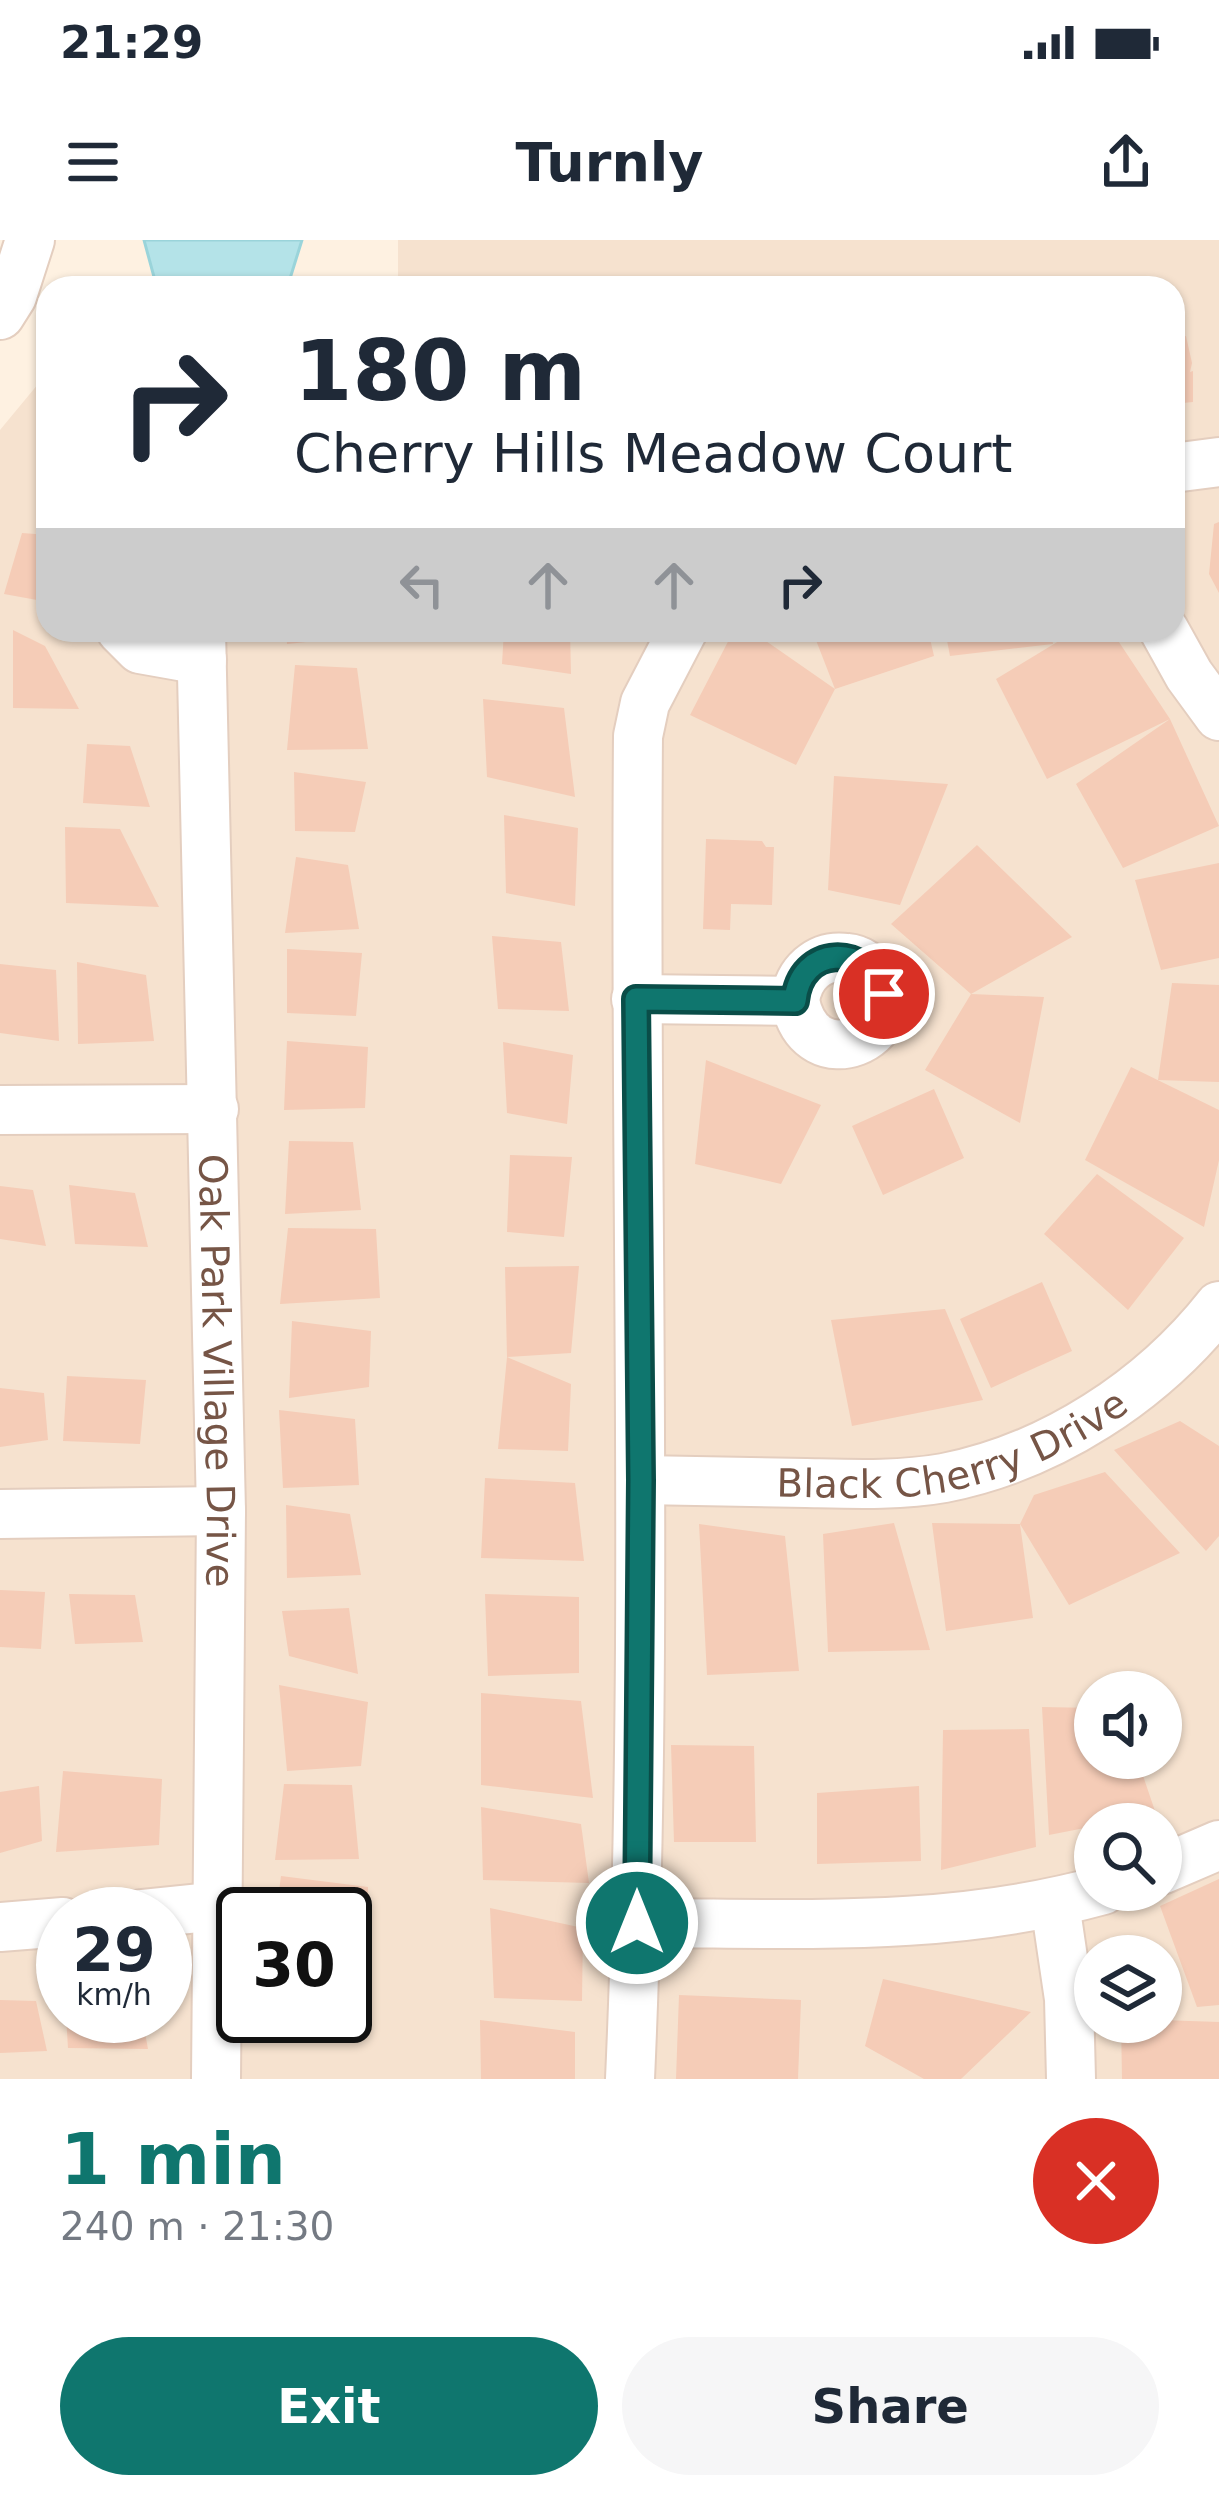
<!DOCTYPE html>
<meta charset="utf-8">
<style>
body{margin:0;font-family:"DejaVu Sans",sans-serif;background:#f6f6f7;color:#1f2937;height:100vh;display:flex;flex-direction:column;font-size:45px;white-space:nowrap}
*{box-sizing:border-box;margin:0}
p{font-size:39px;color:#747a83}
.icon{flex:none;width:66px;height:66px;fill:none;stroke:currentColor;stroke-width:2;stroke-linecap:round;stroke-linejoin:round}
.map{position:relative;height:1839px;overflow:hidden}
.details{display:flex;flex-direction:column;background:#fff;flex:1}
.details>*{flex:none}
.hud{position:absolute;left:36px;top:36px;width:1149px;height:366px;border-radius:36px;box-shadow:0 3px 9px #0004;background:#fff;color:#1f2937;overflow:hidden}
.buttons{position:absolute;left:1074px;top:1431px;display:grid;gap:24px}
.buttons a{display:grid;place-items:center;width:108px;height:108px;border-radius:50%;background:#fff;box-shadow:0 3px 9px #0004;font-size:60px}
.speed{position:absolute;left:36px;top:1647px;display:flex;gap:24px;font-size:60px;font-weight:700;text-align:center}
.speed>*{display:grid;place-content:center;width:156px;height:156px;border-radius:50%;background:#fff;box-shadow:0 3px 9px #0004;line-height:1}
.speed small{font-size:30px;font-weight:400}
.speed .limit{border:6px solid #111;border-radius:18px;background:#fff;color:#111}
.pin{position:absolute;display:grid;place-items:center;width:102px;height:102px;color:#fff;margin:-51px;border:6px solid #fff;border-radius:50%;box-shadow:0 3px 12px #0007}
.me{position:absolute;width:132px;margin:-66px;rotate:0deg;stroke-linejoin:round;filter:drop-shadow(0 0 9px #0008)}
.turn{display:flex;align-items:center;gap:42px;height:252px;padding:0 60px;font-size:54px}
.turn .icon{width:156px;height:156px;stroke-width:2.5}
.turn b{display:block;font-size:84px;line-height:102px}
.lanes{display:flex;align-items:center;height:114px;padding:0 60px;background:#0003;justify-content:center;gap:60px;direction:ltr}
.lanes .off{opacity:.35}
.round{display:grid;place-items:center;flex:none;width:126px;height:126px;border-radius:63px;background:#f6f6f7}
.head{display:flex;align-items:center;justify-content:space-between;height:204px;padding:0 60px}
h1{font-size:72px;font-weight:600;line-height:90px;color:#0f766e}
.action{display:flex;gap:24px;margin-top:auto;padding:24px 60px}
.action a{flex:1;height:138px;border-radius:72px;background:#0f766e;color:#fff;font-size:48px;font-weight:600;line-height:138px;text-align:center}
.action a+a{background:#f6f6f7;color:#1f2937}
.status{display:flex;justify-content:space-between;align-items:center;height:84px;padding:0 60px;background:#fff;direction:ltr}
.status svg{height:33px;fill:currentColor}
header{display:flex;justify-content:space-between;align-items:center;height:156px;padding:0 60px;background:#fff;font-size:54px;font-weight:600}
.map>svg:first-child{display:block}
.residential{fill:#f6e2cf;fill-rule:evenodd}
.water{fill:#b4e3e8;stroke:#9ad4da;stroke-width:3}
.building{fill:#f5ccb7}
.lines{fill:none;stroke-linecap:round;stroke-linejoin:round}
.minor-casing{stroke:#e4cebf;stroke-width:52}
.minor{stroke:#fff;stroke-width:48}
.route-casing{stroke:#0a4d48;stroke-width:30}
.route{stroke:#0f766e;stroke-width:21}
.labels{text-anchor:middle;stroke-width:10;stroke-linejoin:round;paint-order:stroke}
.street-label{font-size:39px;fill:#765546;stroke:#fff5e8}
</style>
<div class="status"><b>21:29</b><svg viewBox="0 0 49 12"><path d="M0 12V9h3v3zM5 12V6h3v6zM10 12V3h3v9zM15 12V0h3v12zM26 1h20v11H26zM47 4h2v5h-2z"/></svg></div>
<header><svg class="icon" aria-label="menu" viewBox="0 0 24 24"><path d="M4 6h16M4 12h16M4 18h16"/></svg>Turnly<svg class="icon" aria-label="share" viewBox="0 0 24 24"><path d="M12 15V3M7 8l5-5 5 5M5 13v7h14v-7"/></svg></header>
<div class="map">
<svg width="1219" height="1839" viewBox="0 0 1219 1839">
<rect width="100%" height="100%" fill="#fef1e1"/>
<path class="residential" d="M398 0H1219V1839H0V190L48 132V390H1173V48H398ZM1095 1452H1161V1518H1095ZM1095 1584H1161V1650H1095ZM63 1674H165V1776H63ZM243 1674H345V1776H243ZM1095 1716H1161V1782H1095Z"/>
<path class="water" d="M144 0H302L288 45 282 48H157Z"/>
<path class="building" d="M1186 96 1192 123 1190 132 1193 131V162L1173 164V98Z
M1219 282V353L1209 334 1214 284Z
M22 293 48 295V362L4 354Z
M13 390 45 406 79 469 13 468Z
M286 390H374L375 395 287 404Z
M504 390H570L571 434 502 424Z
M734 390H750L835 449 812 390H928L934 416 835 449 796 525 690 475Z
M945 390H1051L1053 404 950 416Z
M1077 390H1111L1170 479 1219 586 1123 628 1076 544 1170 479 1047 539 996 439Z
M295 425 357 428 368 509 287 510Z
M483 459 564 468 575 557 487 537Z
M87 504 130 506 150 567 83 563Z
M294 532 366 542 355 592 295 591Z
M834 536 948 544 900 665 828 650Z
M504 575 578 588 575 666 506 653Z
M65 587 120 589 159 667 66 663Z
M706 599 762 601 766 607H774L772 665 731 664 730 690 703 689Z
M977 605 1072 697 971 754 1044 757 1020 883 925 830 971 754 891 684Z
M296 617 348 625 359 689 285 693Z
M1219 623V718L1161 730 1135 640Z
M492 696 561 702 569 771 498 769Z
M287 709 362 713 356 776 287 773Z
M77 722 146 735 154 801 78 804Z
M0 724 56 730 59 801 0 793Z
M1172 743 1219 745V842L1158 840Z
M287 801 368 807 365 868 284 870Z
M503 802 573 815 567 884 507 873Z
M706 820 821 865 781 944 695 924Z
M1131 827 1219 870V920L1204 987 1085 920Z
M934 849 964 918 883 955 852 886Z
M289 901 353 902 361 970 285 974Z
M510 915 572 917 564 997 507 992Z
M1097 934 1184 998 1128 1070 1044 994Z
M69 945 135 953 148 1007 75 1004Z
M0 946 33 950 46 1006 0 999Z
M288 988 376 989 380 1058 280 1064Z
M579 1026 571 1113 507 1117 571 1144 568 1211 498 1209 507 1117 505 1027Z
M1042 1042 1072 1111 991 1148 960 1079Z
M945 1069 983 1160 852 1186 831 1080Z
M292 1081 371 1091 369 1147 289 1158Z
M67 1136 146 1140 140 1204 63 1201Z
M0 1148 44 1153 48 1200 0 1207Z
M279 1170 355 1179 359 1245 283 1248Z
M1180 1181 1219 1206V1296L1206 1311 1114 1210Z
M1105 1232 1180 1313 1069 1365 1020 1284 1033 1378 946 1391 932 1283 1020 1284 1034 1255Z
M485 1238 575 1243 584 1321 481 1318Z
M286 1265 350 1274 361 1335 287 1338Z
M894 1283 930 1410 828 1412 823 1294Z
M699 1284 785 1296 799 1431 707 1435Z
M0 1350 45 1352 41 1409 0 1407Z
M69 1354 135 1355 143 1402 75 1404Z
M485 1354 579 1357V1433L488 1436Z
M349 1368 358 1434 289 1416 282 1371Z
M279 1445 368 1462 361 1526 287 1531Z
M481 1453 581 1461 593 1558 481 1545Z
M1042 1467 1095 1468V1518H1137L1156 1574 1049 1595Z
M1029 1489 1036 1607 941 1630 943 1490Z
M671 1505 754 1506 756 1602H674Z
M63 1531 162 1539 159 1605 56 1612Z
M284 1544 352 1545 359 1619 275 1620Z
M39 1546 42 1601 0 1613V1552Z
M919 1546 921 1621 817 1624V1553Z
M481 1567 581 1584 589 1643 483 1640Z
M281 1636 368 1647 367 1708H345V1674H276Z
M1219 1639V1765L1197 1767 1160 1666Z
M490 1668 583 1688 582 1761 494 1758Z
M883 1739 1031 1772 961 1839H924L865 1806Z
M679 1755 801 1760 798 1839H676Z
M0 1760 36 1761 47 1811 0 1813Z
M66 1776H142L148 1809 68 1808Z
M480 1780 575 1792V1839H481Z
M1161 1780 1219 1782V1839H1122L1121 1782Z"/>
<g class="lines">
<g class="minor-casing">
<g id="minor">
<path d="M0 75 12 56 30 0"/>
<path d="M1173 228 1219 222"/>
<path d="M121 390 140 409 202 420"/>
<path id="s1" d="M201 390 221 1271 216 1839"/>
<path d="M1164 390 1189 435 1219 476"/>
<path d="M636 759 795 761C811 842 912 795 878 738 871 727 859 719 847 718 818 714 798 734 795 761"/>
<path d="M0 870 214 869"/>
<path id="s2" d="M641 1240C696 1241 751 1242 806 1243 852 1244 899 1246 944 1238 1051 1217 1152 1151 1219 1066"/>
<path d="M0 1274 221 1271"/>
<path d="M1161 1630 1219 1605"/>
<path d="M1055 1664 1069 1759 1071 1839"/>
<path d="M141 1674 219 1666"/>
<path d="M637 1683C798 1683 947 1693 1103 1650"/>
<path d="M0 1687 63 1682"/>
<path d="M630 1839C650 1392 634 944 638 496L645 463 683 390"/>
</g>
</g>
<use href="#minor" class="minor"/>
</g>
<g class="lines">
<g class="route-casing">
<path id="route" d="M637 1683 641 1240 636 759 795 761C800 705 867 703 884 754"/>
</g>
<use href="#route" class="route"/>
</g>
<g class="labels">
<g class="street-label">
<text dy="14" stroke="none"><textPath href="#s1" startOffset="741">Oak Park Village Drive</textPath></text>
<text dy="14" stroke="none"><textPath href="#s2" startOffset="318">Black Cherry Drive</textPath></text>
</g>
</g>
</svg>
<div class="buttons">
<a><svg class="icon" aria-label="sound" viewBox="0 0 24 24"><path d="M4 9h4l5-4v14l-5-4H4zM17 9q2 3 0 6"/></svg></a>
<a><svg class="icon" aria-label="search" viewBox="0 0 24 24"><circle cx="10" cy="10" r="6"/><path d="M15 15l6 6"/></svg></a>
<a><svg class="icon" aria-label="layers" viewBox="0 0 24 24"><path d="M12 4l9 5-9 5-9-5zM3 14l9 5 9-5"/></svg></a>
</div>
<div class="speed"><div>29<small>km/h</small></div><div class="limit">30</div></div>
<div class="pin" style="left:884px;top:754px;background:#d93025"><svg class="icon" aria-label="arrive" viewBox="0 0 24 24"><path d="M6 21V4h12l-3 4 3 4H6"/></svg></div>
<svg class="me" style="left:637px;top:1683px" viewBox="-20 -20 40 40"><circle r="17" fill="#0f766e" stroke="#fff" stroke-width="3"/><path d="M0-11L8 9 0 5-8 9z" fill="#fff"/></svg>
<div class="hud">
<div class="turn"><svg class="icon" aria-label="right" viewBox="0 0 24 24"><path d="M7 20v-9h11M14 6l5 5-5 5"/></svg><div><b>180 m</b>Cherry Hills Meadow Court</div></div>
<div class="lanes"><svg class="icon off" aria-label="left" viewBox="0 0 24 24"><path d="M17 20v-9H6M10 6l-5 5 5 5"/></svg><svg class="icon off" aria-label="ahead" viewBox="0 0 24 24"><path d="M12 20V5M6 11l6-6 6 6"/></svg><svg class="icon off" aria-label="ahead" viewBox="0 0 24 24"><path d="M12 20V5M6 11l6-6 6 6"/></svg><svg class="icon" aria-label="right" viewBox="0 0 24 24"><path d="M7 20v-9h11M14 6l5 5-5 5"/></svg></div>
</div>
</div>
<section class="details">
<div class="head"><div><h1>1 min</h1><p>240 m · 21:30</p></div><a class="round" style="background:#d93025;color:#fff"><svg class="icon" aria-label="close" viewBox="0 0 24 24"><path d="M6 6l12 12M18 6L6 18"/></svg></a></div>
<div class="action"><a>Exit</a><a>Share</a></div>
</section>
